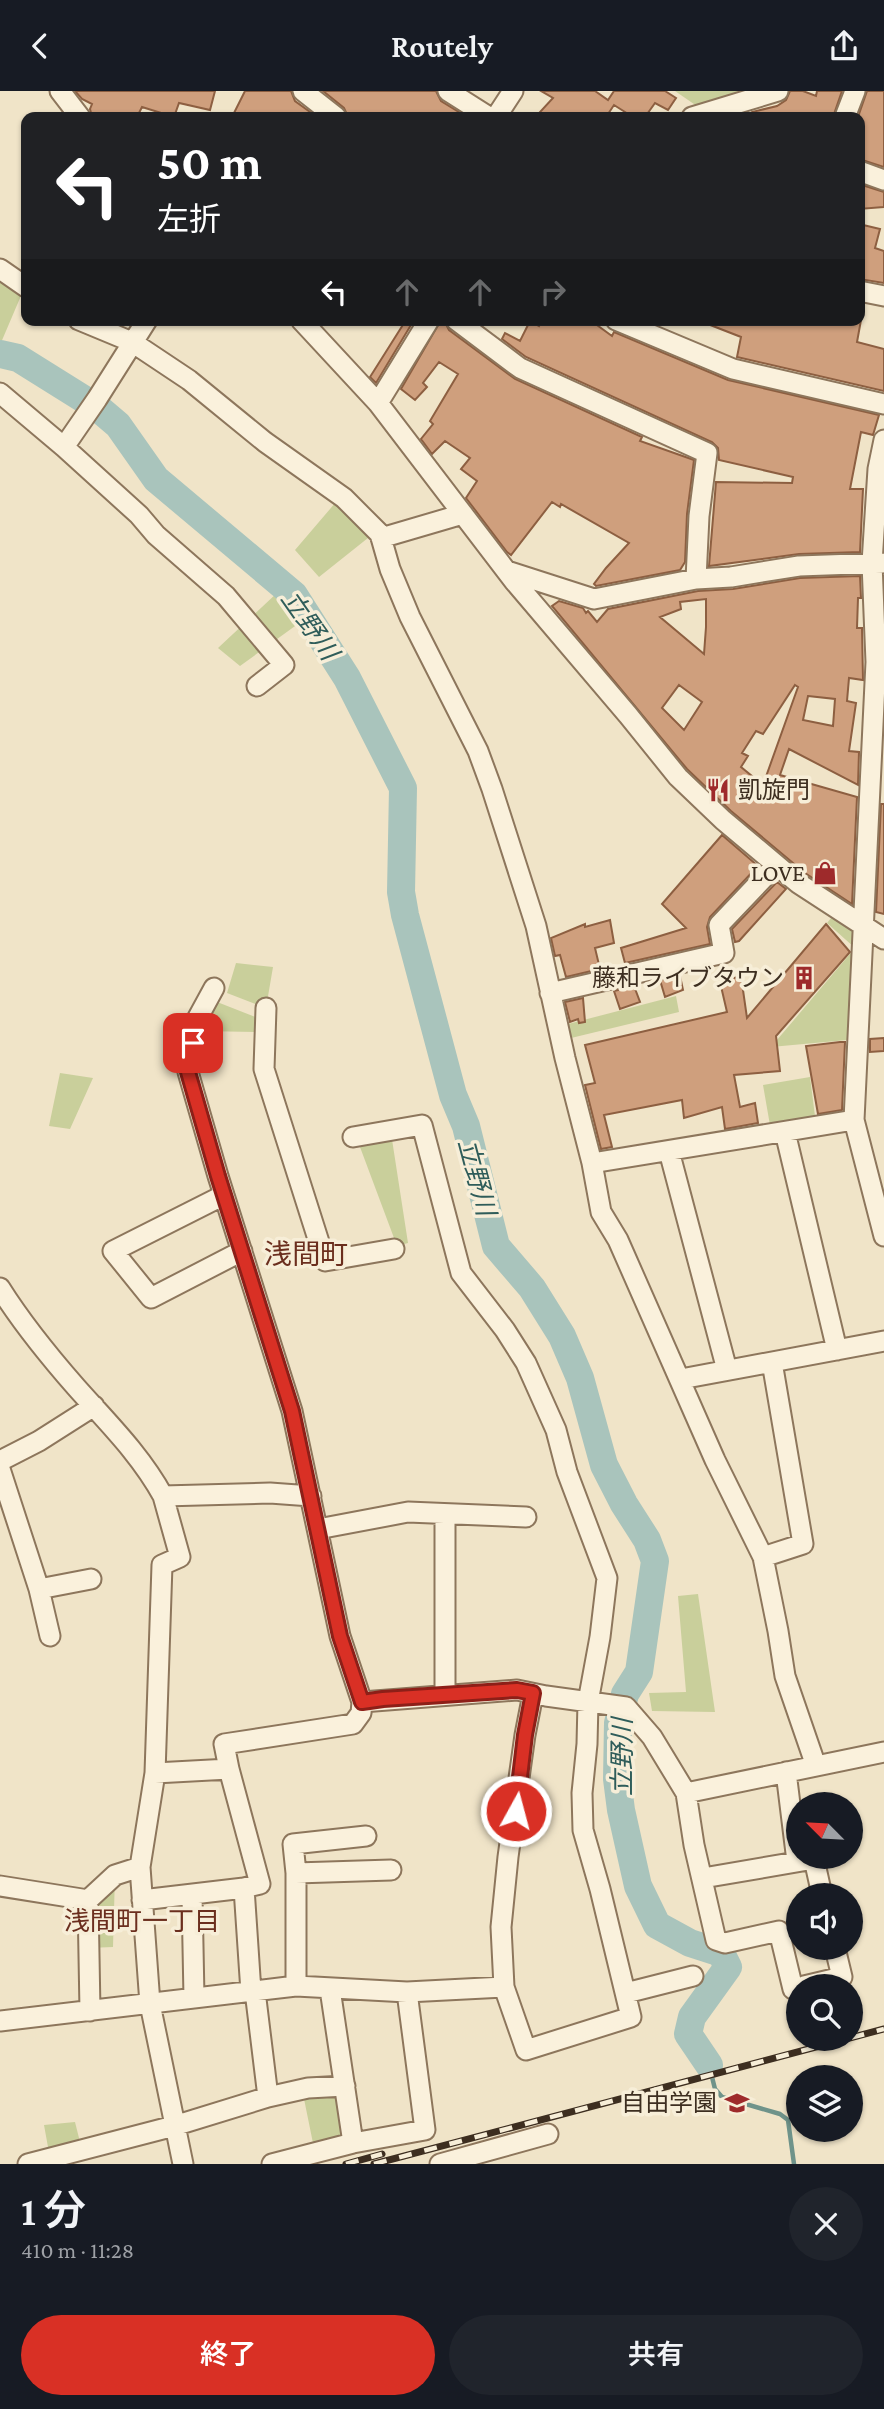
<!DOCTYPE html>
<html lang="ja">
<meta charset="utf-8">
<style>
body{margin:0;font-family:"Crimson Pro","Noto Sans JP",serif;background:#20242c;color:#f1f3f6;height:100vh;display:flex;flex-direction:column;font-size:26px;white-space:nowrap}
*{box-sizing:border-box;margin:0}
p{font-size:23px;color:#9ea1a6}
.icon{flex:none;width:38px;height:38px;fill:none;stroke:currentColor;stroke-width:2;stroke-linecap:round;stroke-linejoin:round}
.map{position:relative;height:2073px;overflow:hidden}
.sheet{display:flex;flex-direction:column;background:#171b24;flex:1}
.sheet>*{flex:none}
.banner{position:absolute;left:21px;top:21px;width:844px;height:214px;border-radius:14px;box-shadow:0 2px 5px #0004;background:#202124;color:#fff;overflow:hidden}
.needle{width:46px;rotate:294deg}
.fabs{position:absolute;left:786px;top:1701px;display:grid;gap:14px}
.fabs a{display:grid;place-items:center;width:77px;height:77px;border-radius:50%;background:#171b24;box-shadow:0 2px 5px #0004;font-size:35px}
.pin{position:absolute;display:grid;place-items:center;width:60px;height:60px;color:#fff;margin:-30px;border-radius:14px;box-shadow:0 4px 10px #0006}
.me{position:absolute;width:77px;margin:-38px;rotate:7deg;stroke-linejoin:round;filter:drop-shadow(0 0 5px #0008)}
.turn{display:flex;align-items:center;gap:24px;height:147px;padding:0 21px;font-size:32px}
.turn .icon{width:91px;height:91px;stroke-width:2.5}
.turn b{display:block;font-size:49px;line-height:60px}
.lanes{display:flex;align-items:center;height:66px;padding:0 21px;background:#0003;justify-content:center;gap:35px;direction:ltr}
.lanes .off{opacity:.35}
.round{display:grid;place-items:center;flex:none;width:74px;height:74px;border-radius:37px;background:#20242c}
.overview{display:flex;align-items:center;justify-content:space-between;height:119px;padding:0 21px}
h1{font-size:42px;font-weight:600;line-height:52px}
.button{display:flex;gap:14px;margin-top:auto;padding:14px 21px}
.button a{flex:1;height:80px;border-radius:42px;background:#d93025;color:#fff;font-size:28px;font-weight:600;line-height:80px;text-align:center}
.button a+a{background:#20242c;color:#f1f3f6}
header{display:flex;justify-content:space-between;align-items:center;height:91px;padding:0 21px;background:#171b24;font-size:32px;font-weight:600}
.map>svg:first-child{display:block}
.green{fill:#c9cf9b}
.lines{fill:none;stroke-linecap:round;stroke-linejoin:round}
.stream{stroke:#6f938a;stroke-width:4.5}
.river{stroke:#a9c4bc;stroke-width:28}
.building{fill:#cf9f7d;stroke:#8d5f41;stroke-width:2;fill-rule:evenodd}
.minor-casing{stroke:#8d765c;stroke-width:23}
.minor{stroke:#faf1dc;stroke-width:19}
.rail-casing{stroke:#3d2e20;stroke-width:7}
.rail{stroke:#f7eed8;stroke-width:4.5;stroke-dasharray:13;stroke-linecap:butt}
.route-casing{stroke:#8d1f18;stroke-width:18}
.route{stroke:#d93025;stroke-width:12}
.labels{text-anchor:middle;stroke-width:7;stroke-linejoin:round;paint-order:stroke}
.poi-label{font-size:24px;fill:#3d2e20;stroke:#f7eed8;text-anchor:end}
.water-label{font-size:26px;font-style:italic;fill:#2f5d5a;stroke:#f7eed8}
.neighbourhood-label{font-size:26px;fill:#6b2e1e;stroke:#f7eed8}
.quarter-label{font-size:28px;fill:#6b2e1e;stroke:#f7eed8}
</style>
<header><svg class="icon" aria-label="back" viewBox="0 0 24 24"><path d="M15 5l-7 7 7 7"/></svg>Routely<svg class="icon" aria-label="share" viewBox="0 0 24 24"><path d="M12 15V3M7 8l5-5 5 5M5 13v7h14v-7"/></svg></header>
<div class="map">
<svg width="884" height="2073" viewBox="0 0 884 2073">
<rect width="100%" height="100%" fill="#f0e4c8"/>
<path class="green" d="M675 0H778L707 22Z
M0 187 23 200 0 254Z
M336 411 373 443 319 486 295 459Z
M278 501 302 530 240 575 218 557Z
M795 763 809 772 802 792 864 835 858 948 771 956 855 857 827 832 836 821 784 777Z
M236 872 273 876 266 917 227 902Z
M676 905 679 921 571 947 568 933Z
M212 909 258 927V941L199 940Z
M60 982 93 987 70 1038 49 1035Z
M810 986 816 1033 771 1040 763 994Z
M391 1042 408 1152 397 1155 357 1048Z
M698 1503 715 1621 652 1620 649 1602 686 1601 678 1505Z
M115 1784 113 1856 89 1857 88 1809Z
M345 1995 353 2052 315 2062 302 1998Z
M75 2031 82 2059 50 2067 44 2034Z"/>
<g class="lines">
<path class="stream" d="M709 1974 715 1998 722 2006 780 2023 788 2029 794 2073"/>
<path class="river" d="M0 263 18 267 98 317 118 334 156 388 294 504 347 587 403 697 401 801 405 824 453 1004 466 1035 496 1155 532 1197 562 1245 580 1287 604 1374 624 1413 647 1449 655 1470 639 1581 625 1603 618 1632 617 1688 621 1719 638 1795 657 1834 690 1852 721 1862 728 1876 692 1926 688 1943 709 1974"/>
</g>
<path class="building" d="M75 0H215L210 19 179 12 174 26 142 16 137 26H92L90 18 92 13 82 8Z
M245 0H291L295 10 317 26H232Z
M323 0H436L441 10 467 26H348L344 17Z
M541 0H595L608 9 614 0H665L676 7 668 19 655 12 645 26H633L614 14 606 26H547L540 21 553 7Z
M790 0H803L816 5 817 0H842L833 26H750L752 21 777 15 786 9Z
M867 0H884V76L859 68 858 26Z
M859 93 884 101V116L859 118Z
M859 133 880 138 875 157 884 160V192L859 188Z
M406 229H414L376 292 370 286Z
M441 229H444L449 239 515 288 642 346 640 350 694 369 687 423 685 471 680 479 596 495 594 493 606 477 629 452 561 413 560 416 552 411 511 464 507 461 466 407 477 390 461 378 470 367 445 350 432 363 421 348 433 333 430 330 458 283 439 271 423 292 427 296 415 309 401 298Z
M542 229H590L612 245 614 241 728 289 879 324 873 344 861 341 850 398H863L860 461 799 463 709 475 716 391 792 392 793 386 719 369 718 357 712 351 526 266 502 248 505 242 520 250 530 230 539 235Z
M861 229 857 251 884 258V300L737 266 741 246 700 230Z
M860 485 861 507H858L857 537H862L863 589 849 587 847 610 856 612 849 660 859 661 858 694 789 658 780 684 857 706 852 813 805 782 731 720 687 678 552 515 559 510 583 517 586 522 588 520 597 531 608 518 698 500 733 498 800 487ZM706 508V536L704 563 660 526 681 518 680 511ZM679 594 702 611 684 639 662 617ZM795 594 798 596 763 694 741 676 748 665 742 662 756 640 763 643ZM808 605 835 608 833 635 803 629Z
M881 713H884V823L876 821Z
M722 744 758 775 710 826 707 836 710 853 625 872 621 857 686 837 662 813Z
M777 791 786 798 739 850 735 851 732 838Z
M610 829 614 852 595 857 600 878 566 886 560 864 555 865 551 847 585 833V836Z
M826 833 850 861 776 945 780 980 734 984 740 1016 755 1012 758 1032 725 1038 722 1016 684 1027 682 1009 604 1024 612 1056 601 1058 585 994 595 992 585 954 727 921 720 891 741 885 747 927Z
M680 885 683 899 665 906 660 889Z
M634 895 640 911 620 918 614 900Z
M583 907 585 931 579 932 578 928 570 931 565 911Z
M884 947V960L870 961V948Z
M840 951H845L842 1019 818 1023 806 955Z"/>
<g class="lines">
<g class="minor-casing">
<path id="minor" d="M60 0 80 26
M303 0 336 26
M448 0 489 26
M496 26 513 0
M692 26 778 0
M845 26 855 0
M859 80 884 89
M0 178 26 196
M859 200 884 205
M79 229 132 251 189 289 265 351 344 407 380 443 390 478 410 526 478 660 492 698 536 835 565 967 592 1072 601 1121 618 1149 715 1369 763 1466 778 1540 785 1585 816 1675
M301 229 378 312 514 490 628 624 678 686 723 729 798 792 884 848
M456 229 520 277 707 362 699 425 696 488
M616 229 733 278 884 313
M0 302 64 356 139 424 156 444 226 505 284 574 257 595
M378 312 429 229
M884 349 878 378 872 472 876 571 854 1029 884 1145
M64 356 97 308 147 229
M381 447 463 423
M507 480 594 508 696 488 731 486 799 475 882 472
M550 902 724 862 719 834 776 774
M266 917 264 978 325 1170 394 1158
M785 1041 837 1259
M353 1046 422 1034 461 1182 505 1239 526 1272 556 1339 567 1381 607 1487 600 1546 588 1611 587 1653 582 1702 583 1739 600 1798 631 1926 526 1959 504 1896 501 1836 508 1766 525 1644 533 1603
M669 1060 727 1279
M592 1072 854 1029
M224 1104 113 1160 151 1207 242 1160
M0 1197C22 1232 48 1264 76 1296 107 1331 140 1363 163 1405L270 1402 311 1405
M681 1288 884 1250
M0 1370 39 1350 94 1315
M0 1378 39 1498 50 1545
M163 1405 180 1466 162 1474 155 1682 140 1776 150 1913 183 2073
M318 1438 408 1421 526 1426
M763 1466 803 1453 772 1271
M39 1498 91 1488
M445 1603V1423
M362 1611 517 1599 546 1605 626 1616 652 1646 686 1702 884 1661
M229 1678 260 1793 244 1797
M786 1681 797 1770
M155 1682 229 1678 224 1653 353 1633 361 1622 362 1611 340 1545 292 1320 218 1085 188 981 196 930 214 897
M686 1702 694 1754 716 1849 725 1852 779 1840 793 1898 798 1897
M296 1782 293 1753 366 1745
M703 1787 814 1768 822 1804
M0 1795 88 1809 115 1784 140 1776
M192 1804 194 1907
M88 1809 90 1920
M142 1809 244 1797 251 1901
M296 1895V1782L391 1779
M804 1895 842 1886 835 1857
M255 1900 268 2006
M626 1902 693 1885
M0 1930 296 1895 407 1901 504 1896
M353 2052 425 2039 407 1901
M28 2073 174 2035 268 2006 308 1997 345 1995
M272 2073 353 2052 330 1898
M440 2073 548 2043"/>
</g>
<use href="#minor" class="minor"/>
<g class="rail-casing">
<path id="rail" d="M346 2073 382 2063
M374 2073 884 1938"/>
</g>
<use href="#rail" class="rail"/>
</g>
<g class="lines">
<g class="route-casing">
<path id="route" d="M193 952 188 981 218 1085 292 1320 340 1545 362 1611 383 1608 517 1599 533 1602 525 1644 516 1720"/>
</g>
<use href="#route" class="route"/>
</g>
<defs>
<g id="restaurant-bare" transform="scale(1.89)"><path d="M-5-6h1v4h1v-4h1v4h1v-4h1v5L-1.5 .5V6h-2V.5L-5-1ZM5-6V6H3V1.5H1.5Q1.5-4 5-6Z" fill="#9e2a2b" stroke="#f7eed8" stroke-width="2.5" paint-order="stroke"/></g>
<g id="shop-bare" transform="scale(1.89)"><path d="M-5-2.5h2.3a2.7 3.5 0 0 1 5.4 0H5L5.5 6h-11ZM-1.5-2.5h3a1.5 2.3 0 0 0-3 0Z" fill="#9e2a2b" stroke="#f7eed8" stroke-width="2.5" paint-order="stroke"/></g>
<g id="building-bare" transform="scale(1.89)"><path d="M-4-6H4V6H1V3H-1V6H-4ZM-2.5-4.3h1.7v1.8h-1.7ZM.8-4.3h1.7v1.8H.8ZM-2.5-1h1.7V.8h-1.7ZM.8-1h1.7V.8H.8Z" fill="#9e2a2b" stroke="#f7eed8" stroke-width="2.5" paint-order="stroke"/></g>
<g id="school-bare" transform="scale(1.89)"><path d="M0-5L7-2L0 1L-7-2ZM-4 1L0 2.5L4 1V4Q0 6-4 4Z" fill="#9e2a2b" stroke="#f7eed8" stroke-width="2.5" paint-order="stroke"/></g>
</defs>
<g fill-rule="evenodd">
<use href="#restaurant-bare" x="718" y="699"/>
<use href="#shop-bare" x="825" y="782"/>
<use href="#building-bare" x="804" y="887"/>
<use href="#school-bare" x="737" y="2012"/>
</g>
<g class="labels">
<g class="poi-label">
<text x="738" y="707" text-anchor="start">凱旋門</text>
<text x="805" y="790">LOVE</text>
<text x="784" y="895">藤和ライブタウン</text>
<text x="717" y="2020">自由学園</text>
</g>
<g class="water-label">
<text transform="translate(310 534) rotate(55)" y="9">立野川</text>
<text transform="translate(477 1086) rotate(75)" y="9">立野川</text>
<text transform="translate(622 1666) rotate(-90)" y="9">立野川</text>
</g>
<g class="neighbourhood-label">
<text x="142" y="1839">浅間町一丁目</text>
</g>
<g class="quarter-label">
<text x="306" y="1173">浅間町</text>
</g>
</g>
</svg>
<div class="fabs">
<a><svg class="needle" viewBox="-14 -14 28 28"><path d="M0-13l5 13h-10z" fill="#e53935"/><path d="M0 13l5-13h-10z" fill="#9ea1a6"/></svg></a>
<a><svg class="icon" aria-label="sound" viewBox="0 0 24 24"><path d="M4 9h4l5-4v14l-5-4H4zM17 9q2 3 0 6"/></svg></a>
<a><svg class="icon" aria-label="search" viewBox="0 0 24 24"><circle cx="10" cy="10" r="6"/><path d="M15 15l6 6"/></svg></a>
<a><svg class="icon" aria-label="layers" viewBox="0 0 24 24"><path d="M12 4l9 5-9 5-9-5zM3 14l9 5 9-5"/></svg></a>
</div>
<div class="pin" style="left:193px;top:952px;background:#d93025"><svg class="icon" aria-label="arrive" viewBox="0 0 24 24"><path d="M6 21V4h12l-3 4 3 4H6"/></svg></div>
<svg class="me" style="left:516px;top:1720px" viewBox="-20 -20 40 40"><circle r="17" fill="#d93025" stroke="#fff" stroke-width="3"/><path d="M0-11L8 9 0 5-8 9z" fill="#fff"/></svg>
<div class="banner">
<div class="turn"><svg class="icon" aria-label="left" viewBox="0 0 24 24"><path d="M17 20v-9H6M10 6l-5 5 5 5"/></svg><div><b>50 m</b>左折</div></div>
<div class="lanes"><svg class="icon" aria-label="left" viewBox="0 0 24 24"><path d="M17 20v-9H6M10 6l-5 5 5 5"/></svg><svg class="icon off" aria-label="ahead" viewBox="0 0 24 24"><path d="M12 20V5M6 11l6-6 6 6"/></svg><svg class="icon off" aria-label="ahead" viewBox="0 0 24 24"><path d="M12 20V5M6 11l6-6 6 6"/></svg><svg class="icon off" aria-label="right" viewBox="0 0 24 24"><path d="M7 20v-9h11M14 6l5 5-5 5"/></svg></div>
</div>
</div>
<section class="sheet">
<div class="overview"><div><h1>1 分</h1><p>410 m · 11:28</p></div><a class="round"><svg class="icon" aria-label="close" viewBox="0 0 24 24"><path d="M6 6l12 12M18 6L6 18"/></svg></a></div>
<div class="button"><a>終了</a><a>共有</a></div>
</section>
